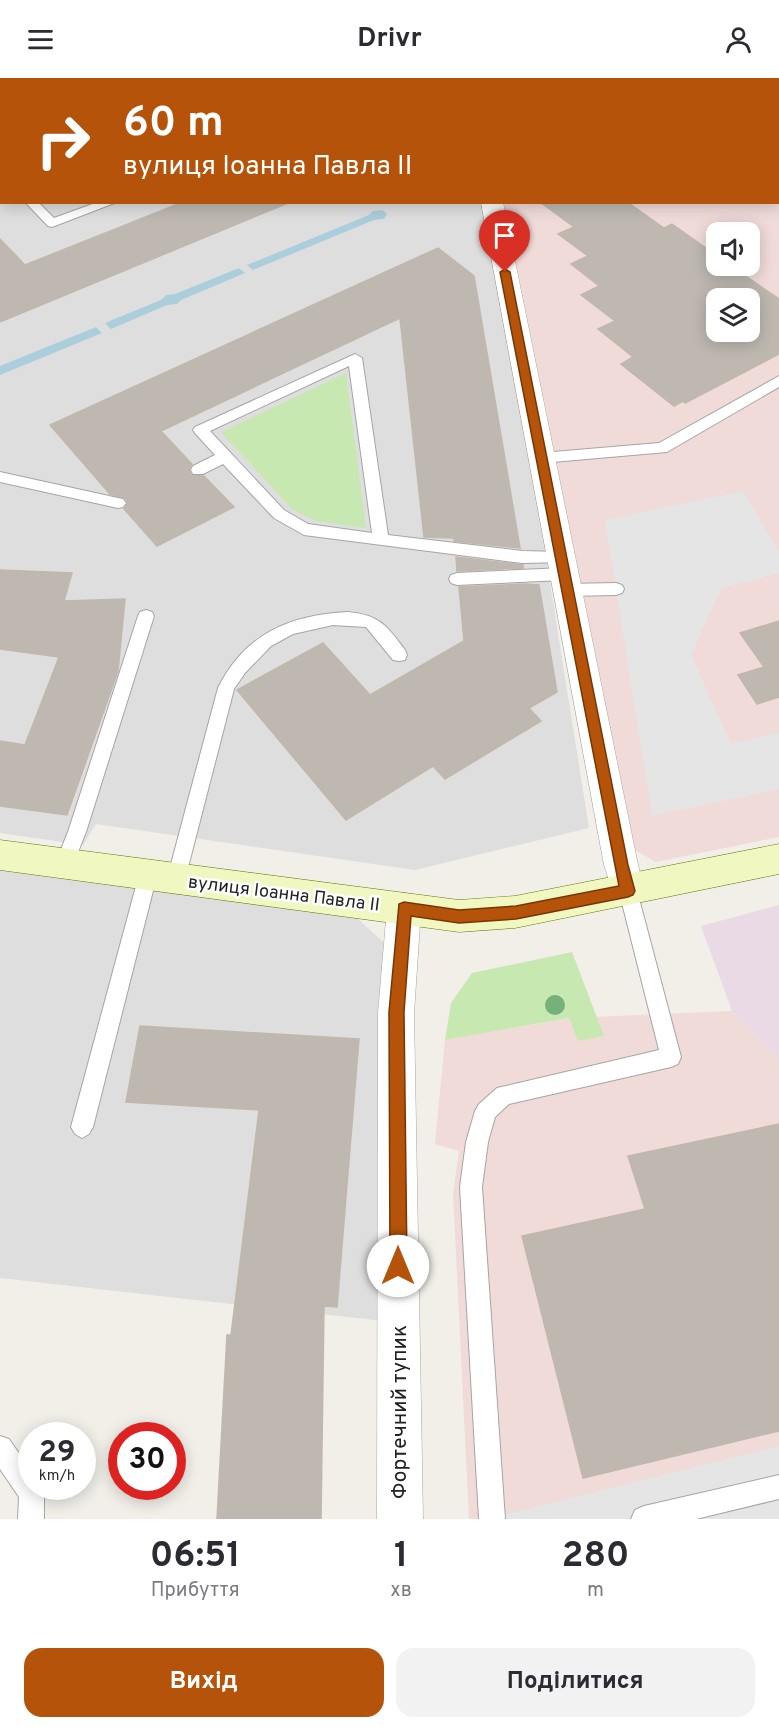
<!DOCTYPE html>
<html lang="uk">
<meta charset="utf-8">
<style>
body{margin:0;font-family:Overpass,sans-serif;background:#f2f2f3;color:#2b2b33;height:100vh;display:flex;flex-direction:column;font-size:22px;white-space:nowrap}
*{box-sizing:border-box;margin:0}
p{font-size:20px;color:#7c7c81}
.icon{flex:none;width:33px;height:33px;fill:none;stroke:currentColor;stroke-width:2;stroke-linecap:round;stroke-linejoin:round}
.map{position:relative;height:1441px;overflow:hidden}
.side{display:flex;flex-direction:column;background:#fff;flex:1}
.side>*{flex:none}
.top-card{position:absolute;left:0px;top:0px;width:780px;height:126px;box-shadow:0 3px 15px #0003;background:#b45309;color:#fff;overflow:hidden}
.fabs{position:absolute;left:706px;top:144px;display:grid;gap:12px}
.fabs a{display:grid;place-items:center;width:54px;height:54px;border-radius:12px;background:#fff;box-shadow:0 3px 15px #0003;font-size:30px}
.speed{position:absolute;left:18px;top:1344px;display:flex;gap:12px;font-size:30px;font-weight:700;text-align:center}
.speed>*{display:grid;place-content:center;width:78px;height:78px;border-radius:50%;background:#fff;box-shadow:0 3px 15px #0003;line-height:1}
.speed small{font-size:15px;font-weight:400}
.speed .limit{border:9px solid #d22;background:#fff;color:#111}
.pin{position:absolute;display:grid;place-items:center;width:51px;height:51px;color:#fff;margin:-62px -26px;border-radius:50% 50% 50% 0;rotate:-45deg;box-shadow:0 0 6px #0007}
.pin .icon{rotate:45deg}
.me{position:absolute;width:66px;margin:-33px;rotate:0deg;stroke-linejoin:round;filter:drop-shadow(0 0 4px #0008)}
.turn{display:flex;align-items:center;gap:21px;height:126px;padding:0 24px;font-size:27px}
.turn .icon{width:78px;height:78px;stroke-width:2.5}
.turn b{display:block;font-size:42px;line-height:51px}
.eta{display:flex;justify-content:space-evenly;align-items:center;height:102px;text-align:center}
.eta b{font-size:36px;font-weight:700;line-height:42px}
.cta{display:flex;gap:12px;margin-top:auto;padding:12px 24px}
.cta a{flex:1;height:69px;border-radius:18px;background:#b45309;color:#fff;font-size:24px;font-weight:700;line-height:69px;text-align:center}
.cta a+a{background:#f2f2f3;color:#2b2b33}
header{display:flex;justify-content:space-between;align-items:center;height:78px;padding:0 24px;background:#fff;font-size:27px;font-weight:700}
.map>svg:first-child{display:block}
.residential{fill:#dfdede}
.commercial{fill:#f0dbd9;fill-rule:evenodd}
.industrial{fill:#eadae6}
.grass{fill:#c8e8b1}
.parking{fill:#e5e5e5}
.water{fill:#abcedc}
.building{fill:#beb8b1;stroke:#c2b7ab;stroke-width:1.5;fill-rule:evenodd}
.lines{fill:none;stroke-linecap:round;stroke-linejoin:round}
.lane-casing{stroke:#a5a5a5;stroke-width:2}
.street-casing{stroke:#a5a5a5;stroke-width:1}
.secondary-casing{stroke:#63760a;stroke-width:1}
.lane{fill:#fff;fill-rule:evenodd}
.street{fill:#fff;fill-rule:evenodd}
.secondary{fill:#f1f7c0;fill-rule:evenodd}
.tree{fill:#76b07b}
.route{fill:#b45309;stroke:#753606;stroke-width:1.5}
.labels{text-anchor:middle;stroke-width:5;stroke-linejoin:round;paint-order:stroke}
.street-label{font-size:18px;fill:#212121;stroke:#fff}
.near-street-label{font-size:21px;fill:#212121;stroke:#fff}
</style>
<header><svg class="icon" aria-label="menu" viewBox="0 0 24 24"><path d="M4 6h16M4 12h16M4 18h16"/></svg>Drivr<svg class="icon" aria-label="person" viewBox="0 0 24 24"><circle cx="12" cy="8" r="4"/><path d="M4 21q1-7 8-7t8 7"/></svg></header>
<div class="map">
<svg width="779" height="1441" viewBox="0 0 779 1441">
<rect width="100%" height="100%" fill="#f1efe8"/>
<path class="residential" d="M0 0 373 1 2 2V124L480 125 546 480 589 750 415 792 96 746 83 767 0 755Z
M391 0H692L688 2Z
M0 790 356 839 383 864 384 1243 0 1200Z"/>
<path class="commercial" d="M779 92V759L656 784 635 772 504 125 778 124ZM717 154H750V188H717ZM717 220H750V254H717Z
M732 933 779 982V1441H469L453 1115 459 1073 435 1066 445 962 570 940Z"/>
<path class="industrial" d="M779 827V982L732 933 701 848Z"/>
<path class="grass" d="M346 295 366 450 316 443 292 431 221 354Z
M572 874 604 958 578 963 569 940 445 962 451 925 472 895Z"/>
<path class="parking" d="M743 413 779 473V495L722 510 691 577 731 665 779 655V711L652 738 605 442Z
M779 1368V1441H486Z"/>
<path class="water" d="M382 132 387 136 384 141 374 142 253 192 247 187 369 137 373 133Z
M239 190 245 195 181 222 177 226 167 227 111 251 105 245 161 222 166 217 175 216Z
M96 249 102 255 0 297V288Z"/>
<path class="building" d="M183 124 288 125 0 244V161L25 187Z
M540 124H627L664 150 672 146 717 178V188H731L779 221V276L685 325 683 323 674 328 621 286 633 279 598 251 615 243 581 217 599 208 571 186 588 178 558 156 574 149ZM717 220H750V254H717Z
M438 170 474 198 520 470 454 463V460L424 459 400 240 161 353 192 386 189 391 191 397 204 398 234 429 157 468 124 431 128 425 125 420 110 416 50 347Z
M456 479 523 487V490L457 493Z
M0 492 72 495 64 523 125 521 118 593 67 737 0 728V663L25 667 59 579 0 571Z
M525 506 539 507 557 614 529 630 541 643 445 701 433 688 346 742 237 612 323 565 370 617 464 563 459 509Z
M779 543V619L757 626 738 597 764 589 740 555Z
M140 948 359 961 337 1229 324 1228 321 1441H217L227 1257H231L259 1032 126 1024Z
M779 1046V1353L583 1400 522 1158 645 1131 628 1078Z"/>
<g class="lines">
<g class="lane-casing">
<path id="lane" d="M0 0 7 2H2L0 10Z
M174 0H184L173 2Z
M680 0H692L693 2H681Z
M0 50H2V56H0Z
M0 104H2V112H0Z
M25 124H38L54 140 98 124H117L52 149 48 148Z
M355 276 362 280 388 457 522 473 561 474 567 476 569 480 567 484 522 485 304 457 274 440 223 386 203 396H193L191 392 193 388 215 377 195 355 193 352 195 349ZM349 288 372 455 308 446 284 432 210 353Z
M779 298V309L667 374 541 385 534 380 541 375 659 365Z
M0 394 118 420 123 421 126 425 123 429 118 430 0 404Z
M564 490 570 492 572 496 570 500 564 502 457 507 451 505 449 501 451 497 457 495Z
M616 505 622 507 624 511 622 515 616 517 567 518 561 516 559 512 561 508 567 506Z
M146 532 152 534 154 538 86 754 71 792 64 794 57 792 55 786 68 754 138 538 140 534Z
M348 534C380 537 387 548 405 572L407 577 405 582 399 583 393 582 366 549 333 547 293 556 271 568 245 595 234 611 185 801 183 807 176 809 169 807 167 801 218 610C245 556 289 537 348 534Z
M148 789 155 791 157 797 93 1049 89 1056 82 1060 75 1056 71 1049 139 797 141 791Z
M628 805 635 807 637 813 681 979 678 986 671 989 509 1026 495 1039 488 1064 482 1109 505 1441H479L460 1109 466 1064 475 1033 479 1026 497 1010 659 972 619 813 621 807Z
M0 1358 9 1361 32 1394V1408H41L44 1416V1441H18L19 1419 0 1391Z
M779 1397V1421L696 1441H631L635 1432 644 1428Z"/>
</g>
<g class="street-casing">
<path id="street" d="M372 0H393L394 2H373Z
M692 0H715L691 2Z
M481 124H503L638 787 645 813 640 824 628 828 616 824 604 787Z
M404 815 416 820 421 831 414 935 423 1441H377L378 935 387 831 392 820Z"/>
</g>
<g class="secondary-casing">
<path id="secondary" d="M0 762 459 822 515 818 779 766V796L515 850 459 854 0 792Z"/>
</g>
<use href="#lane" class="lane"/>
<use href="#street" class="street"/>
<use href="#secondary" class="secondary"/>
</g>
<circle class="tree" cx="555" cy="927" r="10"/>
<path class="route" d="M505 191 510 194 628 787 635 813 633 817 628 819 516 841 459 845 411 838 404 934 407 1188 404 1194 398 1196 392 1194 390 1188 389 934 399 826 404 824 459 832 516 828 619 808 500 194Z"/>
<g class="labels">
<g class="street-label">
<text transform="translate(284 815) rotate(7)" y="6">вулиця Іоанна Павла II</text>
</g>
<g class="near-street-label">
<text transform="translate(399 1334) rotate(-90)" y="7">Фортечний тупик</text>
</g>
</g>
</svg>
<div class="fabs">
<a><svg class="icon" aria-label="sound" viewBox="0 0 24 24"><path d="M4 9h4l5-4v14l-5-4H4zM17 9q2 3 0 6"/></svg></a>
<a><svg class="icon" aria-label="layers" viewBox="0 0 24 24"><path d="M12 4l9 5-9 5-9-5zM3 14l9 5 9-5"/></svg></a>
</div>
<div class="speed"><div>29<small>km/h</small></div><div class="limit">30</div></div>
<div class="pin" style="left:505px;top:194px;background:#d93025"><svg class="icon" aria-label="arrive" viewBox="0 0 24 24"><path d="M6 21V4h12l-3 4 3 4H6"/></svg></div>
<svg class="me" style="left:398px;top:1188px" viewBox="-20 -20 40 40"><circle r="19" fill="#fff"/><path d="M0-13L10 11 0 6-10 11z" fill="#b45309"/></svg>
<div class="top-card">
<div class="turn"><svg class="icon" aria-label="right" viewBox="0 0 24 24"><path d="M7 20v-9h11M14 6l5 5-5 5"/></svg><div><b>60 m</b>вулиця Іоанна Павла II</div></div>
</div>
</div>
<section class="side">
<div class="eta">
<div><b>06:51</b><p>Прибуття</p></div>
<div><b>1</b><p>хв</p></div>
<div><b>280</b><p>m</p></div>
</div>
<div class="cta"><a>Вихід</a><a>Поділитися</a></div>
</section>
